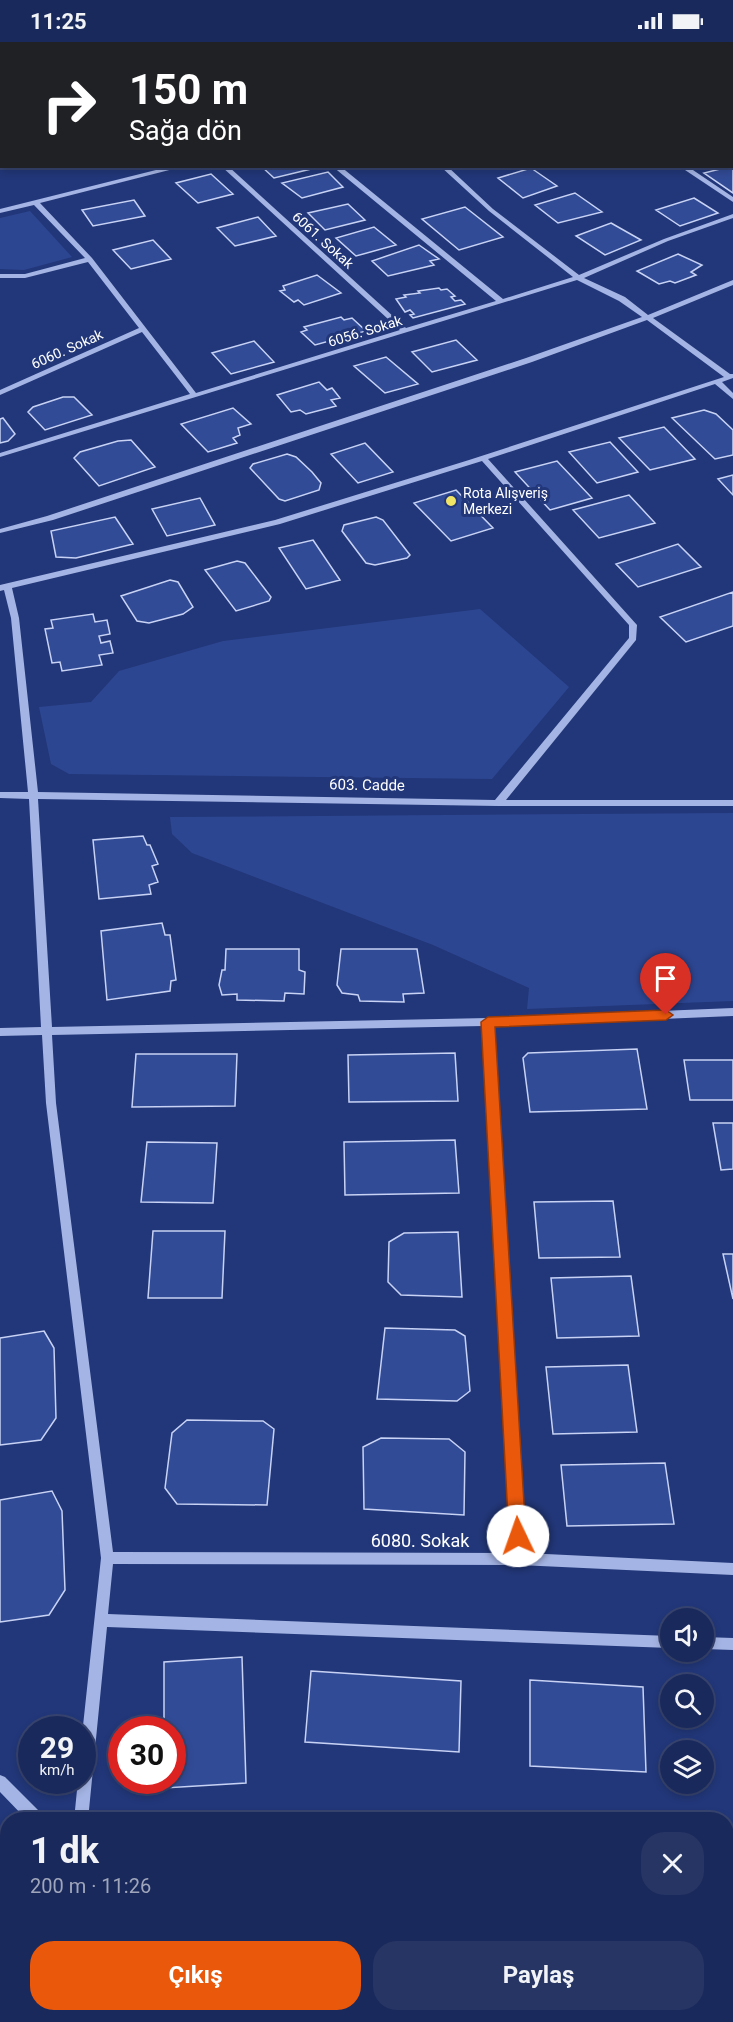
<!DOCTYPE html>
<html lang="tr">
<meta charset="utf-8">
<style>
body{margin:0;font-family:Roboto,sans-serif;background:#273564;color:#f1f3f6;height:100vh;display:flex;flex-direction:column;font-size:22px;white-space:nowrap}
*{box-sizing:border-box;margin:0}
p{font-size:20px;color:#9fa6bb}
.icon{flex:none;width:33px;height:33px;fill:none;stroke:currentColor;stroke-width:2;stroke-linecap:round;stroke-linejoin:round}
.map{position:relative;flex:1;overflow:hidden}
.sheet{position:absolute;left:0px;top:1770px;width:734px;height:210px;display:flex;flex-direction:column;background:#1a295b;border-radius:24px 24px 0 0;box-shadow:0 3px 9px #0003,0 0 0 2px #384571}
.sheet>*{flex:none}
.guide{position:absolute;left:0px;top:0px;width:734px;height:126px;box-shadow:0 3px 9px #0003,0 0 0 2px #384571;background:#202124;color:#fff;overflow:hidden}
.buttons{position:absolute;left:660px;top:1566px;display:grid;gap:12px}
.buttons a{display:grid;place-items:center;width:54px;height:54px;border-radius:50%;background:#1a295b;box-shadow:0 3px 9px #0003,0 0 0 2px #384571;font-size:30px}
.speed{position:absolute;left:18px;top:1674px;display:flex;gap:12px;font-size:30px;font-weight:700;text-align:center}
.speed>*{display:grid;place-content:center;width:78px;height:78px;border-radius:50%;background:#1a295b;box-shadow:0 3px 9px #0003,0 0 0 2px #384571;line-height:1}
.speed small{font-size:15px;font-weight:400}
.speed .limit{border:9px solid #d22;background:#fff;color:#111}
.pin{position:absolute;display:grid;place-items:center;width:51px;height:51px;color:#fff;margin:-62px -26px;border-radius:50% 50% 50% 0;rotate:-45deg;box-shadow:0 0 6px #0007}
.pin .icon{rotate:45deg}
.me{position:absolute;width:66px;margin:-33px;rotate:357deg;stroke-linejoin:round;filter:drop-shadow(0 0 4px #0008)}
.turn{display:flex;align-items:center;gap:21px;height:126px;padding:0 30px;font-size:27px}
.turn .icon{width:78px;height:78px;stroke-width:2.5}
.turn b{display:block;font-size:42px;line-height:51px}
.round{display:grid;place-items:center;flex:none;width:63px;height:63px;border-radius:24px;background:#273564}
.headline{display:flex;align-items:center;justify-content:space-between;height:102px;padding:0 30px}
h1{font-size:36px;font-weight:700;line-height:45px}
.cta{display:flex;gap:12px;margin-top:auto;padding:12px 30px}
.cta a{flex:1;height:69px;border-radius:24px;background:#ea580c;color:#fff;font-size:24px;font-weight:700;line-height:69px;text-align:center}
.cta a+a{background:#273564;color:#f1f3f6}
.status{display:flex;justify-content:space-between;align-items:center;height:42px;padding:0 30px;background:#1a295b;direction:ltr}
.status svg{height:16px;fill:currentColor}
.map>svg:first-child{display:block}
.green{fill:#2d4691}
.building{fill:#324b96;stroke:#c7d2f4;stroke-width:1.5}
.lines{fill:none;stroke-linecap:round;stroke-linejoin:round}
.minor{fill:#a4b4e4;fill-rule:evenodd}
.highway{fill:#fff;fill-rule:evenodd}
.route{fill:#ea580c;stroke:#983908;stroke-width:1.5}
.poi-dot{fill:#f0e467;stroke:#223779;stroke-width:2}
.labels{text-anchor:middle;stroke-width:6;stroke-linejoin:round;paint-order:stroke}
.far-street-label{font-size:14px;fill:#fff;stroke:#223779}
.far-poi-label{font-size:14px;fill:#fff;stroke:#223779;text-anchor:start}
.street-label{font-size:15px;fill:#fff;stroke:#223779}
.near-street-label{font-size:18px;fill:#fff;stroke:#223779}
</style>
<div class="status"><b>11:25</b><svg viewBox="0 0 49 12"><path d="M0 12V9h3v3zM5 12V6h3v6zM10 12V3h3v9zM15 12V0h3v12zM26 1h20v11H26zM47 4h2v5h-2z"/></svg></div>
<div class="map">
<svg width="733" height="1980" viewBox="0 0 733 1980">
<rect width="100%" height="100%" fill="#223779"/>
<path class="green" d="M30 169 72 215 24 228 0 227V176Z
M480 567 569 645 492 737 69 732 51 722 39 665 91 660 119 629 223 599Z
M733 771V959L527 967 529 946 433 903 192 811 172 792 170 775Z"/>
<path class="building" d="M733 123V151L704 131 732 124Z
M261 124H308L311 127 274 136Z
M531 126 557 144 523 156 498 136Z
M328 130 343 145 302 156 282 141Z
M211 132 233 152 198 161 176 141Z
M575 151 602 170 558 181 535 163Z
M694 156 718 171 680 184 656 168Z
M134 158 145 174 93 184 82 168Z
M348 162 365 178 325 188 308 171Z
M465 165 503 195 459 208 422 177Z
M258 175 276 194 235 204 217 186Z
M611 181 641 198 605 213 576 194Z
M374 185 396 203 356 214 336 196Z
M153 198 171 217 131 227 113 208Z
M419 203 439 217 430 219 434 223 388 234 372 219Z
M678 212 702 223 691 230 696 233 675 241 670 239 659 242 637 229Z
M317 233 341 251 304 263 298 258 294 260 280 249 285 248 283 244Z
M439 246 441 248 447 247 455 254 451 255 455 259 461 258 465 262 413 276 410 273 414 272 410 268 405 270 396 257 406 255 404 253 420 251 418 249Z
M341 275 344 278 352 276 366 289 315 303 301 290 307 288 304 285Z
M456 298 477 318 432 330 412 310Z
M254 299 274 320 231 332 212 311Z
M386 315 418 342 385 351 354 324Z
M319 340 327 348 332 346 340 356 331 358 336 364 306 372 300 368 291 370 277 353Z
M63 355H74L92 373 45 388 28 370 33 365Z
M233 366 251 382 238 386 240 393 233 396 237 401 208 410 181 382Z
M704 368 716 372 733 388V413L715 417 672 376Z
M3 376 15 392 8 399 0 401V377Z
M664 385 695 417 650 428 619 396Z
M131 398 155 425 99 444 74 416 80 410 118 399Z
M610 400 638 430 597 441 569 410Z
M365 401 393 430 358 441 331 412Z
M287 412 296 415 312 430 321 441 319 448 285 459 279 457 250 426 253 422Z
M557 419 592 456 550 468 515 430Z
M733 433V453L718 437Z
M456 448 493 486 451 499 414 461Z
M629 453 655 481 599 496 573 468Z
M200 456 215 483 167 494 152 467Z
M115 475 133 502 76 516 56 515 51 489Z
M376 475 383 478 410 513 407 516 375 523 366 521 342 489 344 483Z
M313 498 340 538 306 547 279 506Z
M678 502 701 525 638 545 616 522Z
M237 519 245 521 271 555 269 559 236 569 205 528Z
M170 538 178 540 193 565 183 572 149 581 137 579 121 554Z
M733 550V584L686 600 660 575Z
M93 572 95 580 107 578 110 592 99 594 101 601 110 599 113 611 99 613 102 623 62 629 60 620 52 621 45 587 53 586 51 578Z
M143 794 147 803H150L158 822 152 824 158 840 149 843 151 852 99 857 93 798Z
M162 881 165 893H170L176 938 171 939 170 949 107 958 101 889Z
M226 907H299V928L305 930 304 952 285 951 284 959 237 958V952L222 953 219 943 222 928H225Z
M341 907H417L424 951 403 952 404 960 360 959 358 953 342 951 337 943Z
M637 1007 647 1067 530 1070 523 1016 528 1011Z
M455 1011 458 1059 349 1060 348 1013Z
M136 1012H237L235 1064 132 1065Z
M684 1018H733V1058H690Z
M713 1081H733V1127L721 1128Z
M455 1098 459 1151 345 1153 344 1100Z
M147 1100 217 1101 213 1161 141 1160Z
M613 1159 620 1215 539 1216 534 1160Z
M153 1189H225L222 1256H148Z
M458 1190 462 1255 401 1253 388 1240 389 1200 404 1191Z
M723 1212H733V1257Z
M631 1234 639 1294 557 1296 551 1236Z
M385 1286 455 1288 465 1294 470 1349 457 1359 377 1357Z
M44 1289 54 1306 56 1376 41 1398 0 1403V1296Z
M628 1323 637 1390 553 1392 546 1325Z
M187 1378 263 1379 274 1387 267 1463 177 1462 165 1446 172 1391Z
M381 1396 449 1397 465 1410 464 1473 364 1467 363 1405Z
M665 1421 674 1482 567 1484 561 1423Z
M52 1449 62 1469 65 1548 49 1573 0 1580V1458Z
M242 1615 246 1741 164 1746V1738H172V1688H164V1620Z
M311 1629 461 1639 459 1710 305 1700Z
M530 1638 643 1645 646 1730 530 1724Z
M726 1874 733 1875V1980H720L719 1972H726Z
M124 1972H208L207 1980H123Z
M608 1972H681L682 1980H608Z"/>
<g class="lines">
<path class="minor" d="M469 0H475L477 2H470Z
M732 17H733V21H732Z
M172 124H185L40 161 92 216 196 351 400 288 221 124H228L406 286 496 259 332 124H340L503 257 573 235 489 169 440 124H447L493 167 579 233 664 197 733 172V176L668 199 584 236 625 255 648 273 733 238V243L653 276 730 332H733V336L722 340 733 351V357L715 342 488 417 637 583 636 598 506 758H733V764H498L38 757 52 985 488 976 733 966V974L493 984 525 1511 733 1521V1533L519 1523 113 1522 108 1572 670 1594V1606L107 1585 88 1778H74L78 1738H82V1693L101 1516 46 1061 42 993 0 994V986L41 985 29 757 0 756V750H28L11 576 4 548 0 549V543L275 478 469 418 724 335 647 278 532 320 53 478 0 491V487L47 474 526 316 642 275 619 259 577 238 0 415V411L190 352 142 290 0 353V348L139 286 88 220 25 236H0V232H25L85 216 34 163 0 171V167ZM482 419 629 583V596L495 758 38 750 19 576 12 546 280 482ZM483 984 512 1511 113 1510 56 1061 52 993Z
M679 124H687L733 155V160Z
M704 1595 733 1596V1608L704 1607Z
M0 1733 5 1735 43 1773 45 1778H27L0 1750Z
M38 1972H53V1980H37Z"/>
<path class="highway" d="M232 0H248L231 2Z
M297 0H313L296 2Z
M0 52H2V58H0Z
M0 68H2V74H0Z"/>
</g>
<path class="route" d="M666 968 673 973 666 978 495 985 526 1494 524 1499 518 1501 512 1499 509 1494 481 980 488 975Z"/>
<circle class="poi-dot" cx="451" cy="459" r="6"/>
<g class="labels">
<g class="far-street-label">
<text transform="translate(323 198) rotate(42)" y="5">6061. Sokak</text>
<text transform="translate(365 289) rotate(-17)" y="5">6056. Sokak</text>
<text transform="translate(67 307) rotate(-24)" y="5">6060. Sokak</text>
</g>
<g class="far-poi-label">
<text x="463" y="456">Rota Alışveriş<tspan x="463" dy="16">Merkezi</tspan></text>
</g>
<g class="street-label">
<text transform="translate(367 743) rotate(1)" y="5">603. Cadde</text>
</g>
<g class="near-street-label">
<text x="420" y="1505">6080. Sokak</text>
</g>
</g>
</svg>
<div class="buttons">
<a><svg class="icon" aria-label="sound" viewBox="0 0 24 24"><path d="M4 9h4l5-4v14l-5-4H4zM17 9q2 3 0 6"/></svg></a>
<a><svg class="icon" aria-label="search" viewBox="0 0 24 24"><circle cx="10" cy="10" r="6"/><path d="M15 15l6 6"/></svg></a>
<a><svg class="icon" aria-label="layers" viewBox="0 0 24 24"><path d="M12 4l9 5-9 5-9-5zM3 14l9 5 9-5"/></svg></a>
</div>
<div class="speed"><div>29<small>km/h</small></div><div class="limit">30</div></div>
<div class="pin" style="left:666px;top:973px;background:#d93025"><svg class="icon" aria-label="arrive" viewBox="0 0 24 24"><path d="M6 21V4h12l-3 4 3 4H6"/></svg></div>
<svg class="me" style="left:518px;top:1494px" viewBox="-20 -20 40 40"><circle r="19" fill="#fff"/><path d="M0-13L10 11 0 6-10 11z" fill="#ea580c"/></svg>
<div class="guide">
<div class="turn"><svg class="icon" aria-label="right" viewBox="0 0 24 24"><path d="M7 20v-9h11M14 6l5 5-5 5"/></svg><div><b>150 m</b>Sağa dön</div></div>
</div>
<section class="sheet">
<div class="headline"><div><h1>1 dk</h1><p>200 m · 11:26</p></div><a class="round"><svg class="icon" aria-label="close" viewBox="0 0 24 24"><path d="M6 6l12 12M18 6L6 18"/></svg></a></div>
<div class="cta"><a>Çıkış</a><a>Paylaş</a></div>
</section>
</div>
